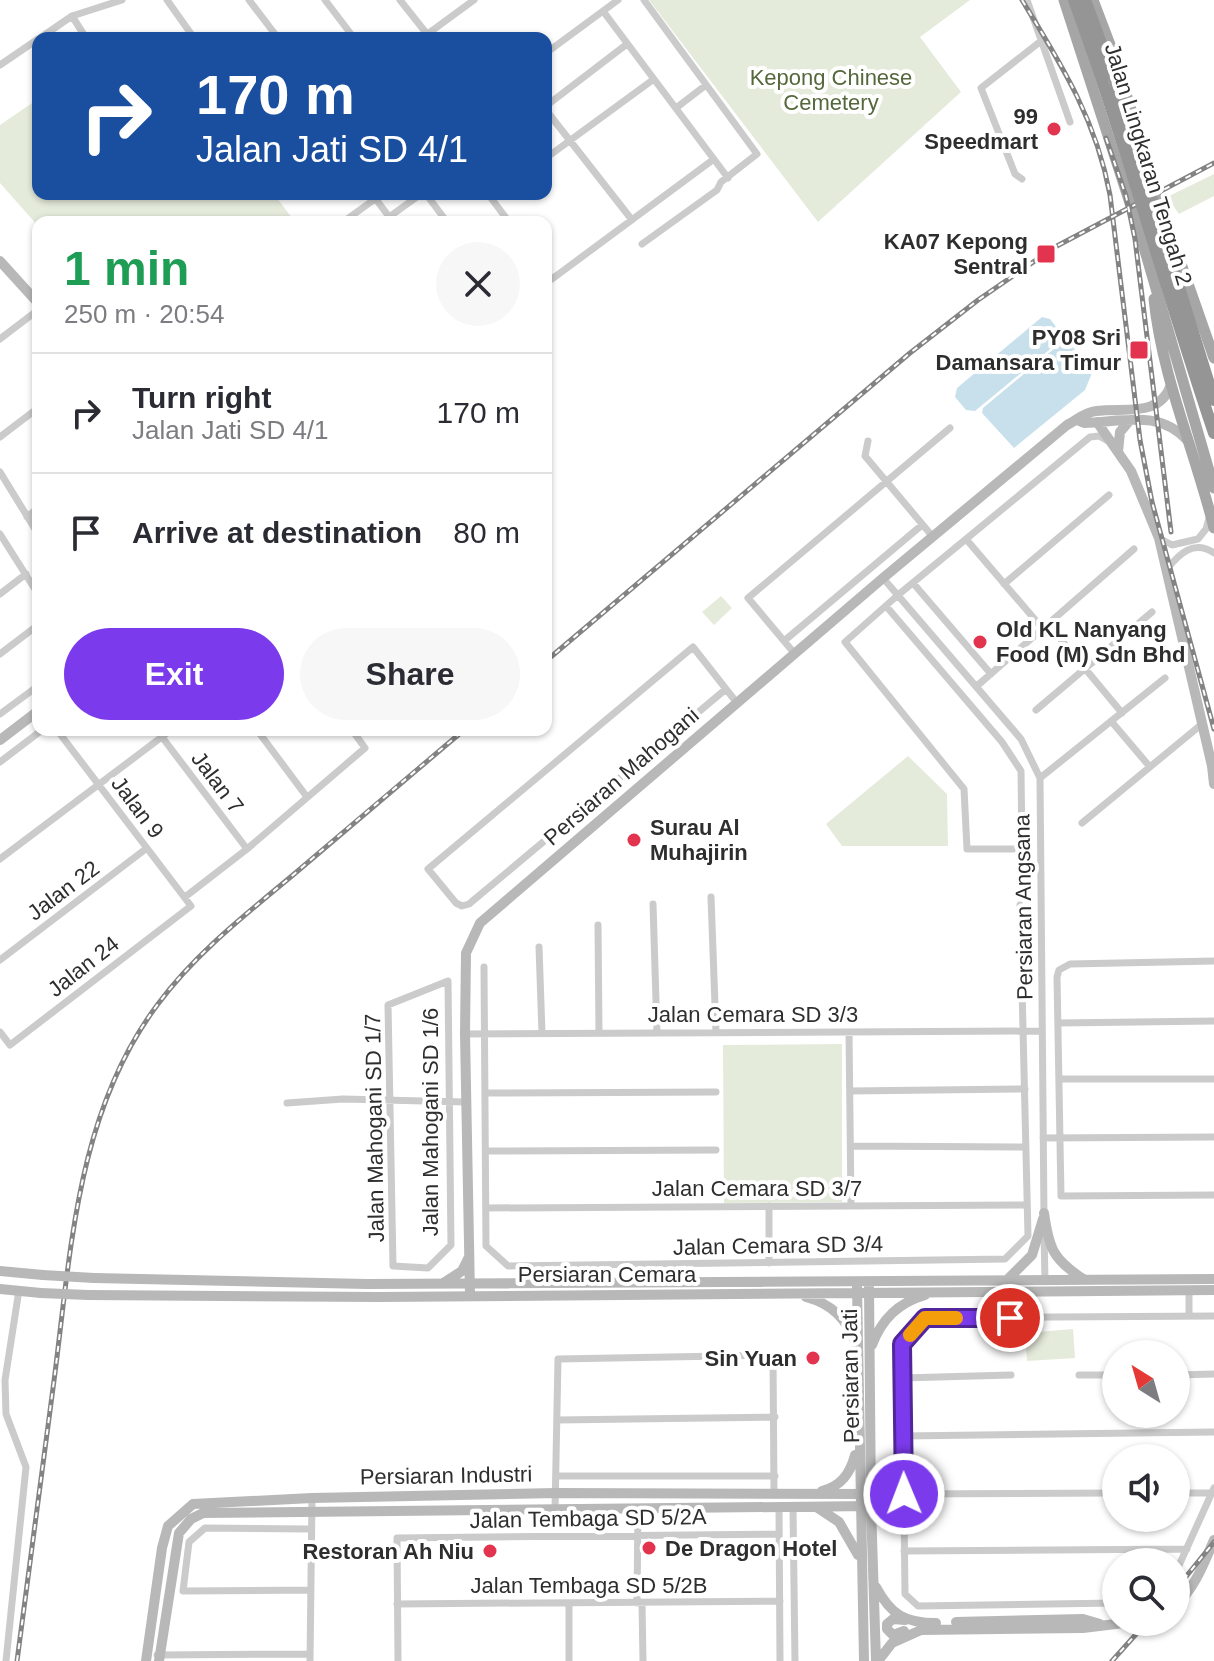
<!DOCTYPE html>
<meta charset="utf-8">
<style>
body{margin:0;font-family:Arial,sans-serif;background:#f7f7f7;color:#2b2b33;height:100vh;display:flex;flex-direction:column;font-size:30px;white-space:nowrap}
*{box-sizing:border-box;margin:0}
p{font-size:26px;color:#7c7c81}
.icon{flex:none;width:44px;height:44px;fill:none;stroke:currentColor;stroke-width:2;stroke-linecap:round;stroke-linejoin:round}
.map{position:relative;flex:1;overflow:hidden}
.sheet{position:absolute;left:32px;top:216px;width:520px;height:520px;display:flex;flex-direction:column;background:#fff;border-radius:16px;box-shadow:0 2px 6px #0004}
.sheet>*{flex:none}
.hud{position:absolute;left:32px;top:32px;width:520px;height:168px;border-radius:16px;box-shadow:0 2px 6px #0004;background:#1a4fa0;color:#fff;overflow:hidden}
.needle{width:52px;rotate:323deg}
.fabs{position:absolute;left:1102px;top:1340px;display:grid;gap:16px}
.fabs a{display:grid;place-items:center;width:88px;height:88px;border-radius:50%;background:#fff;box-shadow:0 2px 6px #0004;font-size:40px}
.pin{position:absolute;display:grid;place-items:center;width:68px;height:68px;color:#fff;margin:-34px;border:4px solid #fff;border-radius:50%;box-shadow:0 2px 8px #0007}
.me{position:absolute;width:88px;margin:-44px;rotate:359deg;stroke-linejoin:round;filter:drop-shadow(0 0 6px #0008)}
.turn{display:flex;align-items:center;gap:28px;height:168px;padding:0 32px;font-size:36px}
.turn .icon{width:104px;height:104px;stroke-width:2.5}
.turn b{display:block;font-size:56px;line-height:68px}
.round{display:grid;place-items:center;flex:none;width:84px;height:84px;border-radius:42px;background:#f7f7f7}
.summary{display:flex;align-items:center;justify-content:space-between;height:136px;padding:0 32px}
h1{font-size:48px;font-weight:600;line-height:60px;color:#1e9e55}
.primary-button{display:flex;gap:16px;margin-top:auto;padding:16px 32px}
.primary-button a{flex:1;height:92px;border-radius:48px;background:#7c3aed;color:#fff;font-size:32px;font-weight:600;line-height:92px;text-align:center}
.primary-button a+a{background:#f7f7f7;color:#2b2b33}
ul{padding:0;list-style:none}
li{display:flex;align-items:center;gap:24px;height:120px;padding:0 32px;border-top:2px solid #e1e1e2}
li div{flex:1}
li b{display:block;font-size:30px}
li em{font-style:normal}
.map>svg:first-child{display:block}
.green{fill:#e5ebdb}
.water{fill:#c8e0eb}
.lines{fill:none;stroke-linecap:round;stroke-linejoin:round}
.street{stroke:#cbcbcb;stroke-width:7}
.secondary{stroke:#b8b8b8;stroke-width:10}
.primary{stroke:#a6a6a6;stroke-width:11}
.rail-casing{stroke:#838383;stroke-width:5}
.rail{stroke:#fff;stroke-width:2;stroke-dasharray:6;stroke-linecap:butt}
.secondary-bridge{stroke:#b8b8b8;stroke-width:10}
.highway-bridge{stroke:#959595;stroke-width:12}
.route-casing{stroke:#51269a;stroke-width:20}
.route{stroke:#7c3aed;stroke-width:14}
.slow{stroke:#f59e0b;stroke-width:14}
.poi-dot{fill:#e2334f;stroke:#fff;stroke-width:3}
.labels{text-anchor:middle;stroke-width:8;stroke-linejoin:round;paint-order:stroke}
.park-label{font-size:22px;fill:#55683c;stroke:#fff}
.poi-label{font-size:22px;font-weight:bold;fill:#2e2e2e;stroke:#fff;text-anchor:end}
.street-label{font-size:22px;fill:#2e2e2e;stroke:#fff}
</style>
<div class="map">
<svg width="1214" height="1661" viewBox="0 0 1214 1661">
<rect width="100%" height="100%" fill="#fff"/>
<path class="green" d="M649 0H970L920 37 961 92 818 222Z
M38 99V194H274L295 222H38V226L0 183V125Z
M1214 174V196L1179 214 1167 197Z
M721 596 732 608 714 625 702 612Z
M908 756 947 794 948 846H842L826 824Z
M842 1044V1202L724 1203 723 1045Z
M1073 1329 1075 1358 1027 1361 1025 1333Z"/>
<path class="water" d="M1042 317 1050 319 1061 333 1060 341 975 411 966 410 955 397 957 388Z
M1061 343H1069L1091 367 1092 373 1085 390 1014 448 982 413 983 408Z"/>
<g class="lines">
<path class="street" d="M167 0 194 38
M249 0 278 38
M325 0 354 38
M400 0 427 34
M1027 0 1070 122
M603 11 728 178
M72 16 86 38
M40 38 72 16 122 0
M422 38 474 0
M546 53 618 0
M0 65 38 39
M546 106 627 44
M676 108 706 85
M546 110 632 220
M546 158 654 79
M1022 179 1015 174 981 88 1041 41
M372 194 393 222
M426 194 447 222
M488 194 509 222
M389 217 421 194
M343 222 375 199
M642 244 717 190 721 182 757 154 644 0
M546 271 552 279 714 159
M0 339 38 310
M0 437 38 408
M868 441 865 456 933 537
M0 472 38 534
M27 517 38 508
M0 534 38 594
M1159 538 1172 545 1198 539 1206 529 1210 515
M966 539 1043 629
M1167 569C1179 554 1194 539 1214 553
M883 578 1021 739 1040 778 1044 1217
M913 583 991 674
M1004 584 1109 495
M0 594 26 574
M886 606 1002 742 1021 771 1022 849H967L964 789 845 642 898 595 1090 437 1099 436 1108 441
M1048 624 1122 713
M784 641 922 525
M0 654 38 625
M795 654 748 598 950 428
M978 685 1134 549
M726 689 469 904 462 906 456 903 428 869 693 647 737 703
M1036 710 1152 612
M0 714 38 686
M1111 721 1150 767
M257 730 307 797
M162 737 247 849
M0 762 42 730
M1040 778 1165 678
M1082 823 1202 724
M0 859 171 730
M185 897 247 849 365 748 352 730
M711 897 716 1032
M653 904 657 1033
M598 925 599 1033
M539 947 542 1033
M0 960 147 848
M1214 961 1070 964 1059 970 1057 977 1061 1196 1214 1195
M484 967 486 1246 508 1266 1005 1259 1028 1236 1020 905
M448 981 451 1245 428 1268 393 1266 388 1005Z
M1058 1023 1214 1021
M0 1032 10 1045 191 906 57 730
M849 1032 851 1206
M465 1034 1042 1031
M1059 1079H1214
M850 1091 1025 1089
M485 1093 716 1092
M287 1103 343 1099 465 1102
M1043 1138 1214 1137
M851 1146 1026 1147
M486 1151 716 1150
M486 1208 1027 1205
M1044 1233 1045 1281
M769 1263V1206
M1189 1290V1316
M993 1291 994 1318
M1079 1375H1116
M1176 1375 1214 1374
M902 1378 1011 1375
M557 1420 775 1417
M903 1436 1214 1432
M557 1476H775
M1176 1493H1212
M904 1494 1116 1493
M793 1507 795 1661
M779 1508 780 1661
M555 1510 558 1359 773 1355 774 1494
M310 1529 205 1528 189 1542 183 1591 310 1590
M904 1551 1187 1549
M1176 1572 1214 1488
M569 1603V1661
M637 1603 638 1508
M642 1603 643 1661
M1116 1603 918 1606 905 1594 902 1344 925 1318 1214 1316
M397 1604 780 1601
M157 1655 310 1654
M6 1661 26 1467 6 1414 5 1380 19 1290
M310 1661 312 1498
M398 1661 397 1538 779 1534"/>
<path class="secondary" d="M0 261 38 303
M1077 420 1084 423C1123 422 1159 409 1188 441
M1097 422 1131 471 1159 538 1212 766 1214 784
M1118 452 1120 432 1130 420
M0 740 38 711
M1044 1213C1049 1249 1053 1259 1083 1279
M0 1271 43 1275
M94 1278 367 1284 1214 1279
M1007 1280 1032 1255 1043 1219
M445 1282 462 1271 469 1257
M857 1287 864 1661
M869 1288 871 1506 876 1661
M0 1289 41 1293
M88 1295 379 1297 1214 1290
M470 1295 465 1034 466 953 480 923 883 578 1067 425C1077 420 1085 412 1096 411 1125 407 1159 418 1171 385
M806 1297C832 1304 846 1318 856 1344
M872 1345C882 1319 898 1303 925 1295
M822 1491C841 1486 850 1474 855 1455
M818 1508 839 1522 858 1555
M876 1587C891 1615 905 1623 936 1623
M1176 1605C1195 1588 1204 1563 1214 1540
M956 1622 1083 1619 1100 1624
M904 1631 893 1635 887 1629V1624L893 1619 905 1620
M146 1661 162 1548 168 1526 193 1504 312 1498 556 1493 871 1494
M159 1661 179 1533 191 1519 203 1513 871 1506
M878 1661 892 1643 921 1630 1083 1628 1132 1622"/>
<path class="primary" d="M1064 0 1141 237 1214 488
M1093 0 1112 50 1172 238 1214 358
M1154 299C1162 378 1195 451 1214 528"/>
<g class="rail-casing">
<path id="rail" d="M1022 0C1061 64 1096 119 1110 195L1140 440 1152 502 1214 729
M1106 138 1126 196 1135 239 1171 532
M546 661 910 353 978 300 1055 247 1214 163
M1176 1589 1214 1542
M17 1661C30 1565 42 1469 55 1373 71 1247 78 1110 158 1004 195 954 245 915 293 875 350 826 407 778 464 730
M1112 1661 1147 1622"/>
</g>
<use href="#rail" class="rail"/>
<path class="secondary-bridge" d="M43 1275 94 1278
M41 1293 88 1295"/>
<path class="highway-bridge" d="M1074 0C1126 142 1165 289 1214 433
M1085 0 1115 81 1214 400"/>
</g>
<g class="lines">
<g class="route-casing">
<path id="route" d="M904 1494 902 1344 925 1318H1010"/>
</g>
<use href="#route" class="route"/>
<path class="slow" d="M910 1335 925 1318H956"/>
</g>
<g class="poi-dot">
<circle cx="1054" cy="129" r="8"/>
<rect x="1036" y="244" width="20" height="20" rx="4"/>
<rect x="1129" y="340" width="20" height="20" rx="4"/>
<circle cx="980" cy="642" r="8"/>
<circle cx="634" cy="840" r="8"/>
<circle cx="813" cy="1358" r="8"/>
<circle cx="649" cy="1548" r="8"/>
<circle cx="490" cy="1551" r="8"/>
</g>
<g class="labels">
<g class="park-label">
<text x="831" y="85">Kepong Chinese<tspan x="831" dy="25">Cemetery</tspan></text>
</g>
<g class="poi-label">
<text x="1038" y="124">99<tspan x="1038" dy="25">Speedmart</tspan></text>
<text x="1028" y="249">KA07 Kepong<tspan x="1028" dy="25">Sentral</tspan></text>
<text x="1121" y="345">PY08 Sri<tspan x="1121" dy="25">Damansara Timur</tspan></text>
<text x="996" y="637" text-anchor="start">Old KL Nanyang<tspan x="996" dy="25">Food (M) Sdn Bhd</tspan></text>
<text x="650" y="835" text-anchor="start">Surau Al<tspan x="650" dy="25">Muhajirin</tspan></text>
<text x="797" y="1366">Sin Yuan</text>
<text x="665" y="1556" text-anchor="start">De Dragon Hotel</text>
<text x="474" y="1559">Restoran Ah Niu</text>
</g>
<g class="street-label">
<text transform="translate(1149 164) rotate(73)" y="8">Jalan Lingkaran Tengah 2</text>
<text transform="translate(621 776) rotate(-41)" y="8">Persiaran Mahogani</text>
<text transform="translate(218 782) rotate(53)" y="8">Jalan 7</text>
<text transform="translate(138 807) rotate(53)" y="8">Jalan 9</text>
<text transform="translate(63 890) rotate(-37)" y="8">Jalan 22</text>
<text transform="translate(1023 907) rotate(-91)" y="8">Persiaran Angsana</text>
<text transform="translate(83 966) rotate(-38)" y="8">Jalan 24</text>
<text x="753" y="1022">Jalan Cemara SD 3/3</text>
<text transform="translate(430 1122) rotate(-90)" y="8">Jalan Mahogani SD 1/6</text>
<text transform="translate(374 1128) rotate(-91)" y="8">Jalan Mahogani SD 1/7</text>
<text x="757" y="1196">Jalan Cemara SD 3/7</text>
<text transform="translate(778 1245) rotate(-1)" y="8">Jalan Cemara SD 3/4</text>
<text x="607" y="1282">Persiaran Cemara</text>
<text transform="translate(850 1376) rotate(-91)" y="8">Persiaran Jati</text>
<text transform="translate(446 1475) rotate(-1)" y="8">Persiaran Industri</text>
<text transform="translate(588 1518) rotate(-1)" y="8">Jalan Tembaga SD 5/2A</text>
<text x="589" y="1593">Jalan Tembaga SD 5/2B</text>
</g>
</g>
</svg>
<div class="fabs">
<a><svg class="needle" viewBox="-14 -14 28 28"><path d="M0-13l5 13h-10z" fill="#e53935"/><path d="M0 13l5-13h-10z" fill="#7c7c81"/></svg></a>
<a><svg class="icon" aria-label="sound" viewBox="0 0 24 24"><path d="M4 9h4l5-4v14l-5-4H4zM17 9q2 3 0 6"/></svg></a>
<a><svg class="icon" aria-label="search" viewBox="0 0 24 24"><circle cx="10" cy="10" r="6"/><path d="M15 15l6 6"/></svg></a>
</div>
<div class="pin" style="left:1010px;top:1318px;background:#d93025"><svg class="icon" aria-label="arrive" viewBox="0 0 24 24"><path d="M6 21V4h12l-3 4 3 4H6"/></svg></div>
<svg class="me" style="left:904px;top:1494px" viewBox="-20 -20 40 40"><circle r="17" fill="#7c3aed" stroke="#fff" stroke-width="3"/><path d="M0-11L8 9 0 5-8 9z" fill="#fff"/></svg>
<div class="hud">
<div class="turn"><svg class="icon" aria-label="right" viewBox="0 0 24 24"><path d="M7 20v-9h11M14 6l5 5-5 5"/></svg><div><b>170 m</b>Jalan Jati SD 4/1</div></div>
</div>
<section class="sheet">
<div class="summary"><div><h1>1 min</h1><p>250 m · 20:54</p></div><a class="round"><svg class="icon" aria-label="close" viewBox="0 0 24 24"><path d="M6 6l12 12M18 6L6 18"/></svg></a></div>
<ul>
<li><svg class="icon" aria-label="right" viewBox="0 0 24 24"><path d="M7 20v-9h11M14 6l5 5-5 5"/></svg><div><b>Turn right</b><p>Jalan Jati SD 4/1</p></div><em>170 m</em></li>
<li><svg class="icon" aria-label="arrive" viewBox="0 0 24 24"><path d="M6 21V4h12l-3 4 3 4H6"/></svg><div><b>Arrive at destination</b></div><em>80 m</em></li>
</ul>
<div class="primary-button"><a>Exit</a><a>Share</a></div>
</section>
</div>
